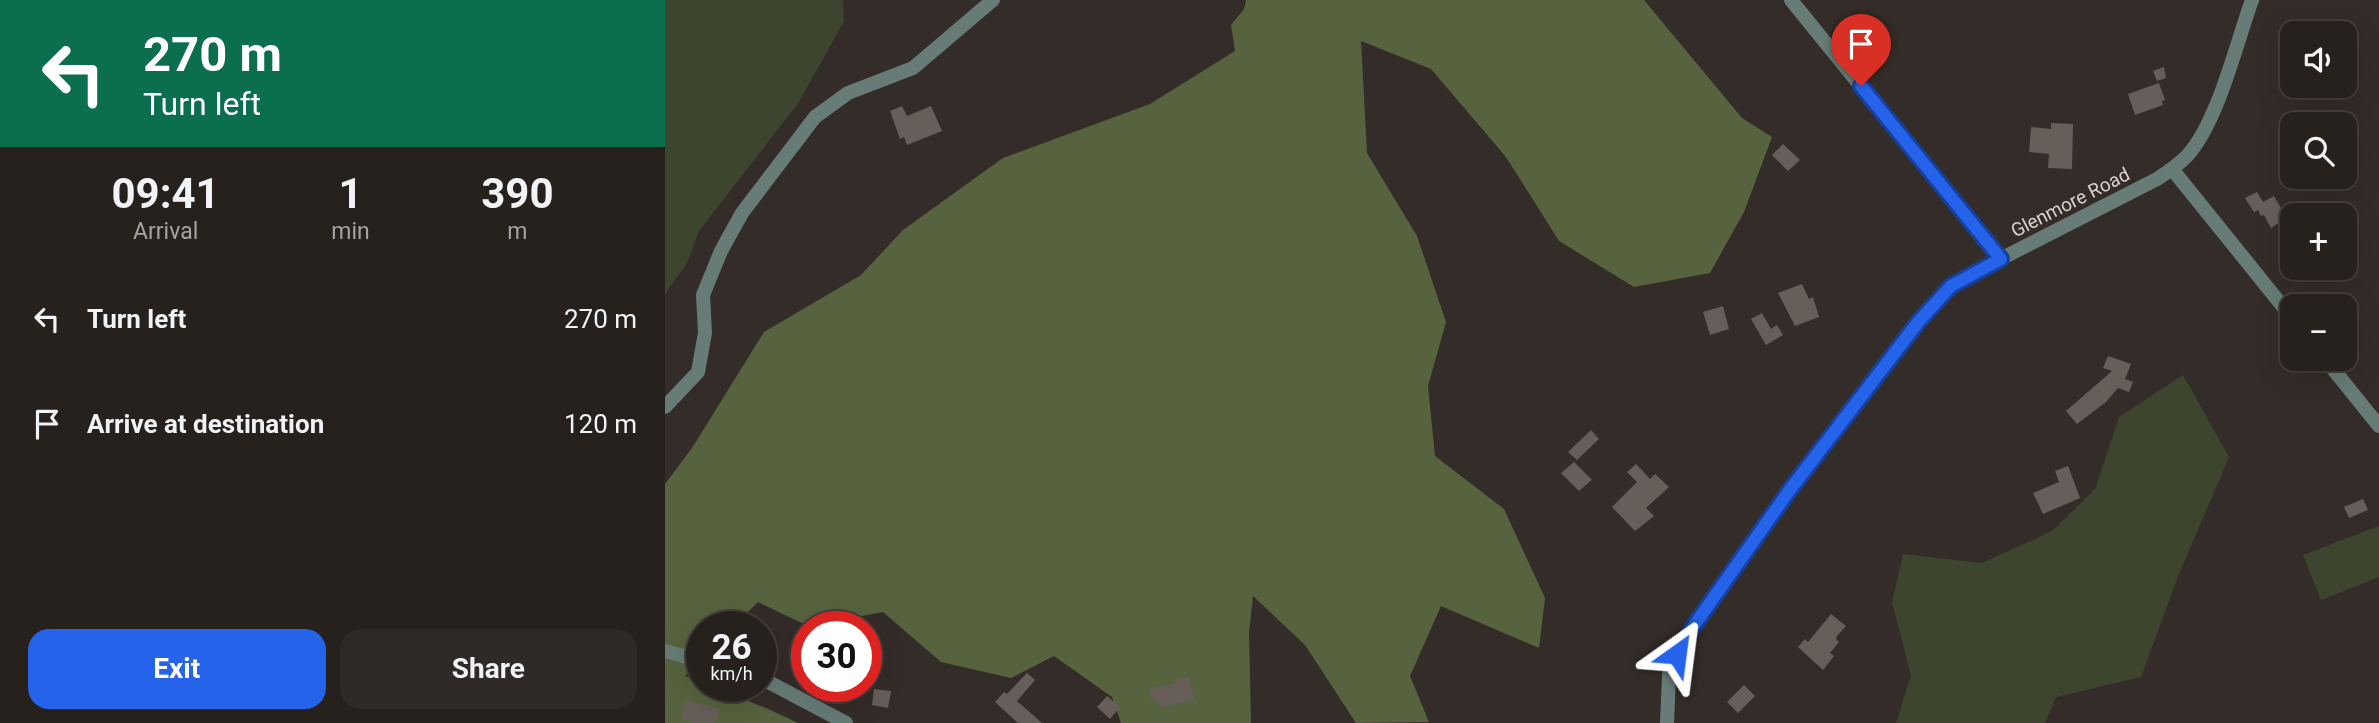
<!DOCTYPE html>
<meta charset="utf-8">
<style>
body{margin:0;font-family:Roboto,sans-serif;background:#2f2927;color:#f1f3f6;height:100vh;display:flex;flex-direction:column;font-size:26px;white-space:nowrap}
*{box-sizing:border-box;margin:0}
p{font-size:23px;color:#a4a3a4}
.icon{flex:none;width:38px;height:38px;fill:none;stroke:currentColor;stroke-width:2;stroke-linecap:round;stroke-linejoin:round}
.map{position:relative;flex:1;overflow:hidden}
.side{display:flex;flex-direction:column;background:#27211e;width:665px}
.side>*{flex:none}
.guide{background:#0b6e4f;color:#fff;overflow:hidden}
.controls{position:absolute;left:1615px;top:21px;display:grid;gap:14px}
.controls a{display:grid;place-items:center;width:77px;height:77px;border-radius:14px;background:#27211e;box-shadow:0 7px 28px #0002,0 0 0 2px #433e3c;font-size:35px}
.speed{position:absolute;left:21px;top:611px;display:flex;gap:14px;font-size:35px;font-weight:700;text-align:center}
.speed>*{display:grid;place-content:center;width:91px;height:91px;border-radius:50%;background:#27211e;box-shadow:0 7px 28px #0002,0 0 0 2px #433e3c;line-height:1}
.speed small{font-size:18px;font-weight:400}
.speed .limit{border:10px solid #d22;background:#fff;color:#111}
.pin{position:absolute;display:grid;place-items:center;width:60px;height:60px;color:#fff;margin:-72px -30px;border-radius:50% 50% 50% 0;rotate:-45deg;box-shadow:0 0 7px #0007}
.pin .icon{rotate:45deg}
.me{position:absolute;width:77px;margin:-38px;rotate:31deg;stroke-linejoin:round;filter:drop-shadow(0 0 5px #0008)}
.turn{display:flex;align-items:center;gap:24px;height:147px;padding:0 28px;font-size:32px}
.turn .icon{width:91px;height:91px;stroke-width:2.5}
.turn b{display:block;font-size:49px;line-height:60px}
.eta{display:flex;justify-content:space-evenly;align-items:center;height:119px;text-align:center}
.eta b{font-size:42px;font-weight:700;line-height:49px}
.button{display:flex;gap:14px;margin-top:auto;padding:14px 28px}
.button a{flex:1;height:80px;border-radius:21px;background:#2563eb;color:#fff;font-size:28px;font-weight:700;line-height:80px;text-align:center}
.button a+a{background:#2f2927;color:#f1f3f6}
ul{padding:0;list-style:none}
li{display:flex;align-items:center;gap:21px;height:105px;padding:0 28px}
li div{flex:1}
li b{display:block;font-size:26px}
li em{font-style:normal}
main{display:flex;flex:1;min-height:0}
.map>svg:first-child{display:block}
.green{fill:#3e452f}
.forest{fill:#57633e}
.building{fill:#675e59}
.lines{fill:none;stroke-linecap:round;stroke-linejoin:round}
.minor{stroke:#677c77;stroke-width:14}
.route-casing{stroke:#184099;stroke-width:18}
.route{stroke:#2563eb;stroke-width:12}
.labels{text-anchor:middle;stroke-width:7;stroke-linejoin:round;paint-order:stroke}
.street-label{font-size:19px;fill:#d8d3d0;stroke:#342c28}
</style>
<main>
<section class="side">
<div class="guide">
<div class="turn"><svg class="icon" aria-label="left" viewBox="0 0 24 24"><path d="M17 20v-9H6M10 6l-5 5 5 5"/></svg><div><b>270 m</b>Turn left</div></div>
</div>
<div class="eta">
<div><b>09:41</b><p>Arrival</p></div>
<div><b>1</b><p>min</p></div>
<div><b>390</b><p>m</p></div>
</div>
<ul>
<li><svg class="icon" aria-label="left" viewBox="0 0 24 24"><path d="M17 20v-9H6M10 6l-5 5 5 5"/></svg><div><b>Turn left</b></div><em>270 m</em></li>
<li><svg class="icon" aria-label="arrive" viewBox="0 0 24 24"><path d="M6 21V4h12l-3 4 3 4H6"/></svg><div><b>Arrive at destination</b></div><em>120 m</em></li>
</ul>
<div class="button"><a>Exit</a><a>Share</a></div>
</section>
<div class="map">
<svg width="1714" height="723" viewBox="0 0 1714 723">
<rect width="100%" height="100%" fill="#342c28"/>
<path class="green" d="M0 0H178L179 21 134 102 34 231 22 263 0 294Z
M1518 375 1564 457 1514 574 1476 677 1391 697 1380 723H1231L1246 675 1227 603 1238 554 1317 563 1387 531 1430 489 1454 417Z
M1714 526V577L1656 600 1638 555Z"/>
<path class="forest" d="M581 0H979L1077 118 1107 137 1079 212 1045 273 969 287 894 241 841 157 766 69 696 41 702 153 752 236 781 322 763 386 770 456 839 509 880 598 874 648 776 606 745 676 764 722 691 723 640 645 588 596 584 633 586 723H456L447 697 389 656 346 678 276 662 218 612 143 626 93 602 69 626H37V659L20 676 37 683V686H45L101 708 133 723H0V484L27 448 99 332 196 275 238 230 338 158 485 104 570 51 566 25 579 9Z"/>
<path class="building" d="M1499 67 1501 78 1492 81 1488 71Z
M1494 83 1500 100 1497 101 1498 105 1470 115 1463 94Z
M237 106 242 116 266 106 277 131 242 145 239 137 235 139 225 111Z
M1386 123 1408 124 1407 169 1383 168 1384 154 1364 152 1366 127 1386 129Z
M1118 144 1135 160 1123 171 1107 155Z
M1592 192 1598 202 1609 196 1620 215 1613 218 1615 222 1606 228 1599 215 1596 216 1593 210 1589 212 1580 198Z
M1137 284 1144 299 1148 297 1154 317 1130 326 1113 293Z
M1058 306 1064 329 1045 335 1038 312Z
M1097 313 1106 329 1112 325 1118 335 1101 345 1086 319Z
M1443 356 1466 364 1460 379 1468 382 1464 392 1453 388 1441 402 1412 424 1401 411 1447 371 1438 368Z
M926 430 934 439 912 460 903 452Z
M909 462 927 480 914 491 896 473Z
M971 464 985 479 990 474 1004 487 981 508 989 516 970 531 947 507 972 482 962 472Z
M1403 466 1415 498 1378 514 1368 493 1394 482 1390 471Z
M1698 499 1703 510 1684 518 1679 507Z
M1166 614 1181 626 1172 636 1171 639 1174 642 1165 653 1169 656 1158 670 1133 647 1140 639 1143 642Z
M362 673 370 680 352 701 377 723H353L330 702 339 692 342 694Z
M524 677 529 700 495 707 493 700 487 701 484 688 501 686 511 683 512 679Z
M1079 685 1090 696 1073 713 1062 702Z
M209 689 226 691 223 708 207 705Z
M442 696 455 707 445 719 432 707Z
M21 700 55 709 50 723H28L15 719Z"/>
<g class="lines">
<path class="minor" d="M1126 0 1336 259
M1507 169 1628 319
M1660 359 1714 426
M0 407 33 372 40 333 38 295 56 251 77 213 150 117 183 93 248 68 328 0
M0 651 37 661
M96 678 181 723
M1002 723 1004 675 1012 654 1028 627 1124 491 1212 375 1274 298 1286 286 1304 275 1492 179C1503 172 1513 165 1522 156 1553 122 1571 44 1587 0"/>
</g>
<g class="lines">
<g class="route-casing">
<path id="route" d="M1012 654 1028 627 1124 491 1254 321 1286 286 1336 259 1196 86"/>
</g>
<use href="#route" class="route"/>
</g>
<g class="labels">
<g class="street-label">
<text transform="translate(1405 202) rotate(-27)" y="7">Glenmore Road</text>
</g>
</g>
</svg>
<div class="controls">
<a><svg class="icon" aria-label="sound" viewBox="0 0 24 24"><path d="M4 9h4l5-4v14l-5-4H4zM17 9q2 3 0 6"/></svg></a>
<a><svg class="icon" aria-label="search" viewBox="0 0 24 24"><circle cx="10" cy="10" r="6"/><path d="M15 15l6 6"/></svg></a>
<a>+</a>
<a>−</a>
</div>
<div class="speed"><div>26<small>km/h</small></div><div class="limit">30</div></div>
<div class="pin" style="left:1196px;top:86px;background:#d93025"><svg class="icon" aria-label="arrive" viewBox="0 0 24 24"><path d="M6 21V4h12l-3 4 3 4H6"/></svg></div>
<svg class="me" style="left:1012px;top:654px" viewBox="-20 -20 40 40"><path d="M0-17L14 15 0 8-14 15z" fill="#2563eb" stroke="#fff" stroke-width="4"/></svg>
</div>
</main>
